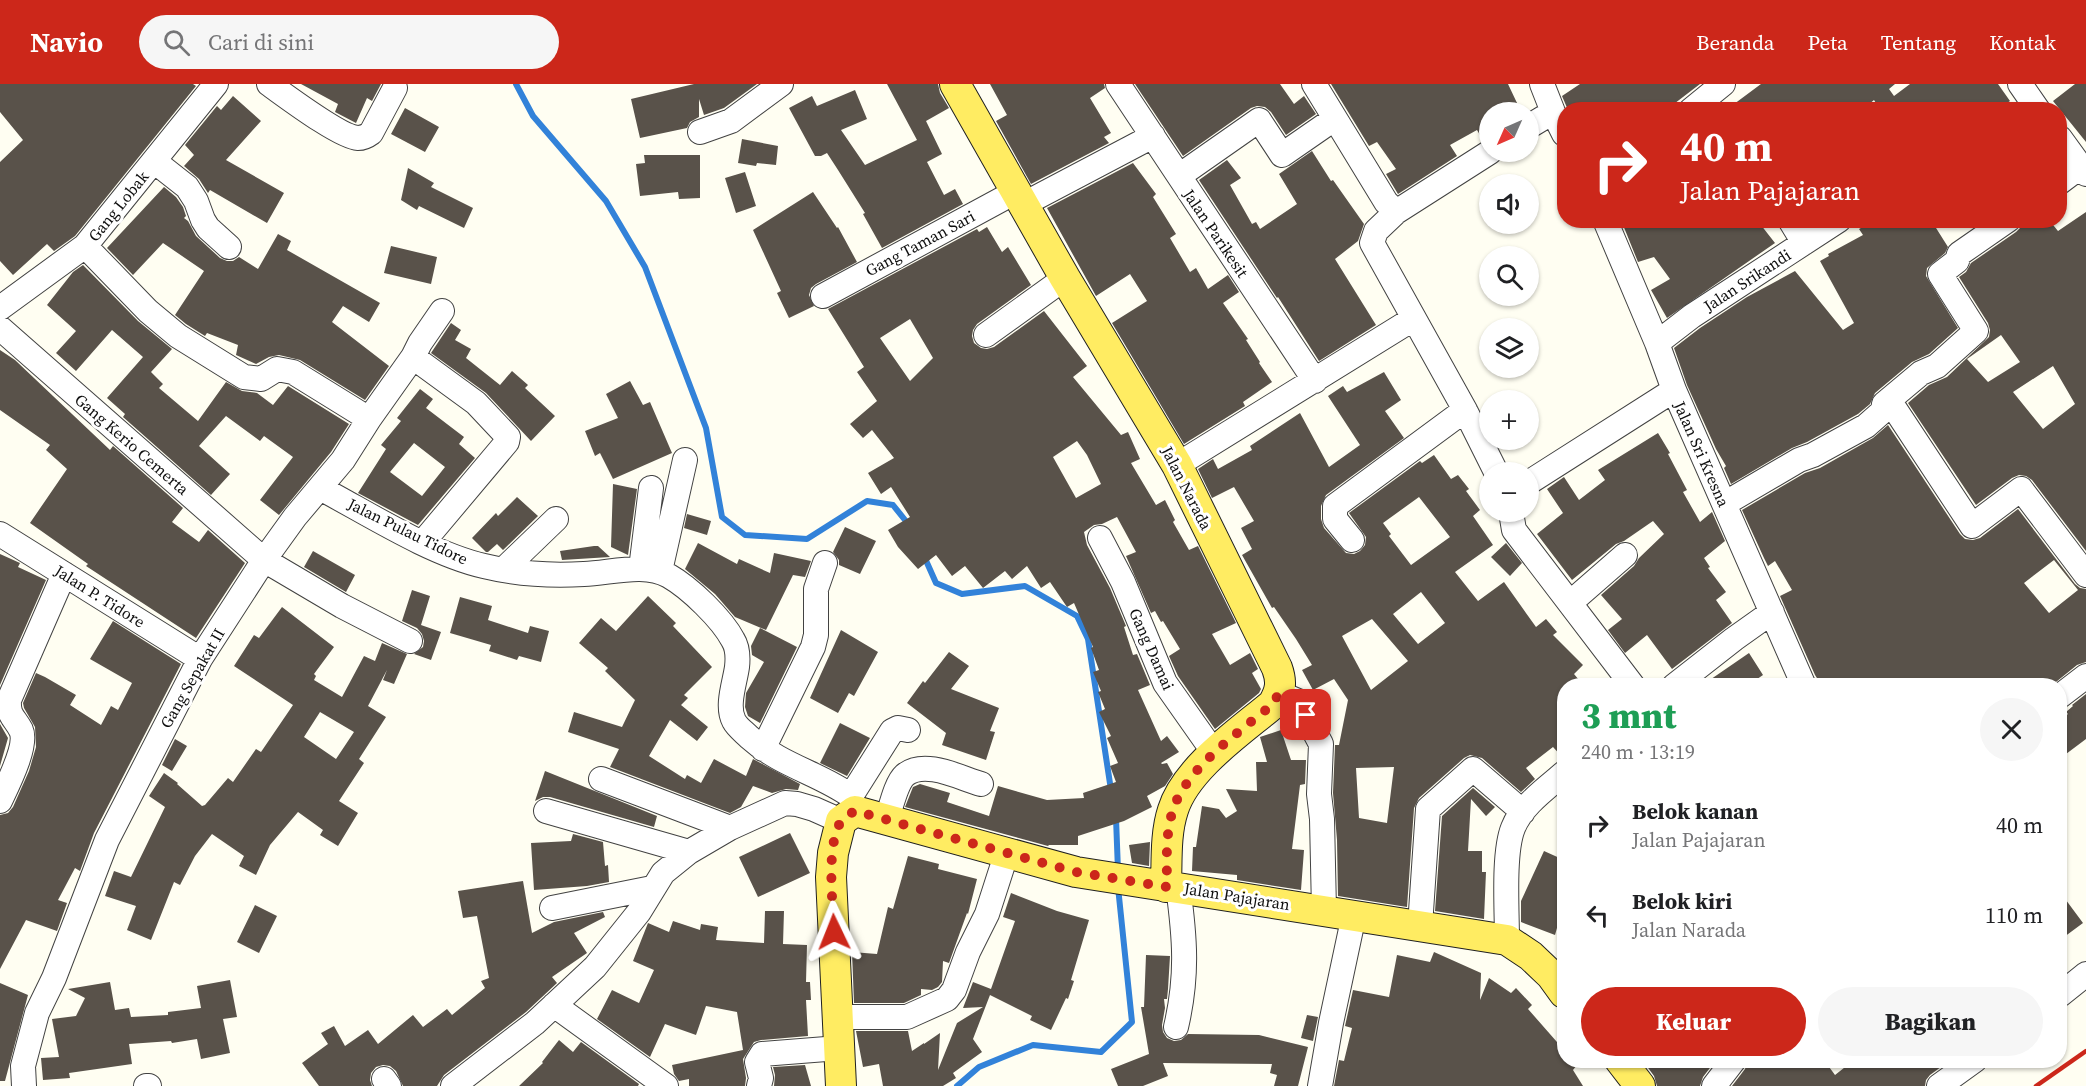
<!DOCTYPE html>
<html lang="id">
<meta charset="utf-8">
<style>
body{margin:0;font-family:"Source Serif 4",serif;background:#f6f6f6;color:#202124;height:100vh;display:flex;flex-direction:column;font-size:22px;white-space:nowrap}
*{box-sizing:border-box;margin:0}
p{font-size:20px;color:#757577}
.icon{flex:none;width:33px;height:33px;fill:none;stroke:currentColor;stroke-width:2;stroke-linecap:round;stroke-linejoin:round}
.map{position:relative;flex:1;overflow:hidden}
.details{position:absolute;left:1557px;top:594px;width:510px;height:390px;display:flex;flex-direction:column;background:#fff;border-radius:24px;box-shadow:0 2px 4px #0004}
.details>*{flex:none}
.banner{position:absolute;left:1557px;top:18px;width:510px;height:126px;border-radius:24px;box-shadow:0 2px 4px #0004;background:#cc271a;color:#fff;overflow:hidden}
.needle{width:39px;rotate:225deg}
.controls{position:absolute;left:1479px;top:18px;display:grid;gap:12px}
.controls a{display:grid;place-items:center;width:60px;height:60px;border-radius:50%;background:#fff;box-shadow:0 2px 4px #0004;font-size:30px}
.pin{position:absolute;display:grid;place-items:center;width:51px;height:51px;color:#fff;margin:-26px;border-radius:12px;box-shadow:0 3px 9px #0006}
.me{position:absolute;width:66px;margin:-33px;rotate:358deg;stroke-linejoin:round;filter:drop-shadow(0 0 4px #0008)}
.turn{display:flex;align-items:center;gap:21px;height:126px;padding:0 24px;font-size:27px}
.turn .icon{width:78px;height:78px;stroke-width:2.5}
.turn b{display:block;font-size:42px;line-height:51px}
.round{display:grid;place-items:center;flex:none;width:63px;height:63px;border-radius:32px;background:#f6f6f6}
.summary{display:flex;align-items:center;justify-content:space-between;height:102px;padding:0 24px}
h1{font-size:36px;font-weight:800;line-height:45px;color:#1e9e55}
.button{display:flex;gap:12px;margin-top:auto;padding:12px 24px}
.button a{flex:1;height:69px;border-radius:36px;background:#cc271a;color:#fff;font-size:24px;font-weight:800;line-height:69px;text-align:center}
.button a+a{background:#f6f6f6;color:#202124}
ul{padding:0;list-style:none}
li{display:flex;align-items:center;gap:18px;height:90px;padding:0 24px}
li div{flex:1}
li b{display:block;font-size:22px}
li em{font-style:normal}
header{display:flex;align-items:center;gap:36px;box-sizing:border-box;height:84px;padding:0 30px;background:#cc271a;color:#fff}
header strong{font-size:28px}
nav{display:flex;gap:33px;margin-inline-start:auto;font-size:21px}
.search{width:420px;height:54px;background:#f6f6f6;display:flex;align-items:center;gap:15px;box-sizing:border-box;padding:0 21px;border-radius:33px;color:#757577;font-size:22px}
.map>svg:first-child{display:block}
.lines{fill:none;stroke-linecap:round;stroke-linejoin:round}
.stream{stroke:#3282d9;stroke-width:6}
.building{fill:#59524a;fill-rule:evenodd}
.minor-casing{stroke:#424242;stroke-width:26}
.major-casing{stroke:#202020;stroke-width:32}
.minor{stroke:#fff;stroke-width:24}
.major{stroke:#ffec62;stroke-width:30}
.rail{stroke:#cc271a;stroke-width:4.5}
.route{stroke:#cc271a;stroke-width:10;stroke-dasharray:0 18}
.labels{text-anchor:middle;stroke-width:6;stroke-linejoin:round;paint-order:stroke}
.street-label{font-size:16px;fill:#0f0f0f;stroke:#fff}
</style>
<header>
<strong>Navio</strong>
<div class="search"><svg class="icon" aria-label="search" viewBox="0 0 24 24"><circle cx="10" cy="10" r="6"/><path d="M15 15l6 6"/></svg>Cari di sini</div>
<nav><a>Beranda</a><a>Peta</a><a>Tentang</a><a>Kontak</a></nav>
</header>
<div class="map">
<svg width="2086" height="1002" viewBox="0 0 2086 1002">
<rect width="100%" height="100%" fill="#fffef2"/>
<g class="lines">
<path class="stream" d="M516 0 533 32 606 117 645 183 706 344 722 433 745 451 807 455 867 417 893 421 909 441
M924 472 936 499 962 510 1025 502 1077 532 1088 555 1111 706
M1116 734 1118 787
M957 1002 979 983 1033 961 1101 968 1132 938 1118 803"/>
</g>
<path class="building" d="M0 0H193L196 2 75 152 54 167 47 160 13 191 0 177V78L23 56 0 28Z
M301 0H381L372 17 367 14 356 39 335 28 338 20Z
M694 0H757L724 24 704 31 699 15V33L690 38 687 44 640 54 631 15Z
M887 0H938L940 9 949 24 926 37 942 70 927 78 944 111 955 105 963 120 882 164 863 130 865 129 838 86 827 69 821 72H815L789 24 812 12 817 22 855 6 867 35 841 46 865 81 917 56Z
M990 0H1104L1105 4 1090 14 1111 49 1104 53 1109 59 1031 100 996 37 1007 31Z
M1135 0H1280L1294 20 1304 12 1316 30 1286 51 1271 28 1265 23 1257 22 1251 24 1183 72Z
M1331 0H1508L1517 19 1510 22 1514 28H1490V54L1483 56 1477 46 1450 61 1457 72 1398 110 1386 90 1396 85 1377 58 1369 62Z
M1580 0H1700L1666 26H1568L1562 12Z
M1761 0H1895L1889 5 1894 12 1910 0H1998L2010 17 1997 26H1876L1879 24 1874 16 1862 26H1726Z
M2075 0H2086V58L2053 17Z
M233 12 261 37 226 76 284 109 267 139 210 106 208 109 199 95 184 82 194 71 185 61 217 22 221 26Z
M405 24 439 43 425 68 391 50Z
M742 55 778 62 776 81 757 79 756 82 738 79Z
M1312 67 1331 97 1333 96 1364 140 1358 157 1335 175 1376 241 1319 277 1278 213 1277 214 1199 96 1227 76 1241 94 1230 101 1252 140 1256 138 1260 145 1297 120 1279 90Z
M644 71H700V114L679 115 678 108 640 112 636 80 645 79Z
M1133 79 1156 110 1153 113 1176 150 1170 154 1190 188 1196 184 1208 205 1228 191 1239 208 1223 219 1248 255 1246 256 1260 278 1259 279 1272 298 1243 318 1245 322 1184 360 1112 239 1147 217 1130 190 1096 212 1047 124Z
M408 84 434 99 431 103 473 124 464 144 419 122 417 126 401 116Z
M745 88 756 122 736 129 725 94Z
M164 103 176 113 183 123 186 132 184 134 188 137 196 152 220 174 227 177H233L239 173 258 185 278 150 291 157 287 166 380 219 369 238 343 222 332 238 389 282 365 316 300 276 279 271 269 273 256 280 236 271 238 261 207 249 205 252 186 240 175 231 204 187 163 159 133 191 107 164Z
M813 108 837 144 838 143 857 178 816 200 811 204 809 211 814 222 789 234 777 209 781 207 753 146Z
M2086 128V467L2032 396 2026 392 2019 391 2012 394 1976 421 1908 319 1929 301 1947 293 1989 253 1990 246 1988 239 1959 193 1966 188 1971 179 2016 148 2021 143 2022 136H2049L2058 147ZM2001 251 2020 278 1988 298 1967 275ZM2053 282 2075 320 2043 345 2013 308Z
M1621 136H1757L1775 159 1667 234 1651 206 1670 195 1654 173 1638 178Z
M1876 136H1931L1948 163 1945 169 1927 184 1926 192 1958 244 1929 270 1912 278 1875 309 1870 320 1858 330 1807 358 1792 364 1731 400 1724 384 1726 382 1716 365 1687 301 1674 264 1700 244 1747 213 1795 187 1843 246 1854 239 1820 177 1829 172 1828 170 1863 151 1859 145Z
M987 143 1002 168 1008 163 1031 201 977 240 973 246 972 252 974 259 981 264 987 265 994 263 1044 227 1087 282 1073 293 1121 351 1128 348 1140 375 1131 379 1156 421 1165 416 1175 436 1173 438 1189 466 1198 462 1236 539 1212 550 1230 581 1250 569 1258 585 1252 589 1261 605 1259 609 1215 645 1178 592 1169 572 1180 565 1163 537 1161 538 1155 527 1151 529 1126 472 1136 468 1117 433 1102 440 1094 441 1084 448 1087 461 1110 504 1126 542 1124 543 1133 571 1137 570 1150 601 1138 606 1161 657 1167 652 1179 668 1161 679 1162 680 1167 679 1173 690 1165 702 1147 712 1152 723 1124 737 1078 752V761H1049L1048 762 905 723 913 703 920 700 950 709 947 718 989 732 998 702 1047 716 1084 714 1083 709 1116 698 1110 682 1118 679 1107 654 1111 652 1099 628 1105 625 1098 608 1101 607 1093 588 1099 586 1091 564 1093 563 1074 519 1067 523 1050 498 1041 504 1027 482 1012 495 1005 487 983 504 965 482 952 492 936 471 918 485 898 463 888 446 910 433 891 403 881 410 868 389 894 374 872 346 863 354 850 340 877 317 857 288 864 283 828 225 977 145 979 148ZM910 235 933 274 910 297 880 254ZM1077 357 1087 371 1101 400 1076 414 1053 373Z
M391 162 437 173 431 200 384 189Z
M83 181 138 237 172 265 151 288 163 300 159 304 198 337 226 298 242 307 257 309 273 321 288 302 349 340 331 368 279 431 260 416 293 373 264 352 260 357 226 332 199 362 230 390 211 411 123 333 125 330 107 314 143 273 112 246 76 287 56 269 76 247 47 221 73 188Z
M451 239 461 246 455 256 471 265 466 274 500 301 512 287 528 301 525 304 555 332 531 357 486 309 431 269Z
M0 266 15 276 110 366 113 362 183 424 172 438 199 458 208 446 245 479 196 554 86 482 88 480 30 439 67 385 46 366 50 361 0 326Z
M1384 288 1401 316 1385 327 1404 354 1326 411 1321 422V435L1324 444 1346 469 1354 470 1360 467 1365 461 1366 453 1349 429 1420 377 1422 379 1434 371 1451 395 1458 391 1469 405 1466 407 1480 426 1473 432 1493 461 1455 488 1478 517 1504 498 1536 543 1546 535 1557 548 1553 551 1583 581 1574 590 1584 602H1564V675L1553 663 1526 684 1535 695 1521 708 1482 674 1470 671 1464 674 1419 714 1414 724 1407 823 1338 812 1337 756 1333 709 1335 661H1339L1348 616 1334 595 1313 606 1302 586 1312 581 1296 555 1274 523 1272 524 1242 471 1252 465 1241 444 1254 437 1234 403 1212 414 1198 385 1213 375 1218 385 1252 366 1250 362 1300 329 1329 383 1360 361 1328 312 1343 302 1347 308ZM1419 413 1450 453 1411 481 1389 452 1391 450 1383 439ZM1421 508 1445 539 1418 560 1393 530ZM1372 535 1408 577 1371 606 1342 552ZM1394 683 1387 739 1359 734 1356 684Z
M630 297 643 321 650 318 672 369 613 395 600 369 595 372 585 347 618 334 606 310Z
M420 305 433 315 426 324 464 353 459 360 475 374 418 441 358 409 386 365 381 361 401 337 397 334ZM414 359 445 383 422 412 390 388Z
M1888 341 1960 450 1965 455 1973 456 1980 454 2018 425 2075 500 2080 504 2086 505V578L2077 581 2051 602H1822L1815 591 1780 512 1792 506 1775 477 1768 482 1764 474 1742 426 1805 389 1820 384 1873 354ZM2054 476 2078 506 2049 529 2024 499Z
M1658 349 1670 369 1668 370 1687 406 1683 408 1700 438 1712 428 1725 457 1704 474 1710 483 1708 484 1726 508 1716 516 1732 539 1672 585 1647 551 1625 569 1608 546 1622 535 1601 511 1634 482 1639 474 1664 450 1653 437 1624 457 1616 460 1572 496 1537 450 1563 429 1547 405 1564 393 1579 416 1605 396 1598 386Z
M613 400 637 405 628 471 611 463Z
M517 413 538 432 503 466 497 460 488 468H486L472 454 496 429 498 432Z
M687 430 711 437 707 451 684 444Z
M845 443 876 457 860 490 839 481V476L833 468Z
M698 459 737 480 739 475 770 489 774 469 811 477 805 493 793 491 766 546 735 533 715 510 685 485Z
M1506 459 1522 479 1510 492 1491 473Z
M594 462H598L610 473 562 476 560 467Z
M313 467 355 491 346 508 304 483Z
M0 470 20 479 18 483 46 496 0 601Z
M412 506 430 512 421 541 441 548 431 576 414 570 423 563 424 557 422 550 417 544 402 537Z
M648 512 676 539 673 542 712 583 684 611 688 614 681 621 708 643 697 657 670 636 649 672 685 695 687 691 701 699 714 675 746 692 753 675 800 700 798 706 786 705 772 709 753 702 741 723 730 729 610 683 619 665 568 648 574 628 622 643 635 616 605 587 608 584 579 559 601 534 616 547Z
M460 513 492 522 488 536 528 549 530 542 549 547 541 578 519 572 517 576 489 567 491 561 450 549Z
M282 523 334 563 314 590 316 592 314 596 342 613 364 572 375 577 382 559 407 570 394 600 383 596 387 586 368 622 386 633 359 675 364 679 339 717 358 729 338 762 320 751 323 746 298 728 270 761 256 791 239 782 244 772 212 750 195 772 180 801 174 798 151 856 127 846 136 822 105 812 114 787 131 793 165 723 149 712 164 689 178 699 177 700 202 722 205 721 228 694 233 698 256 665 261 668 293 621 234 582 254 551 259 554ZM320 628 354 648 336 675 304 653Z
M113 537 181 580 94 749 80 787 75 784 58 816 67 819 57 847 26 836 0 885V731L8 729 13 723 29 687 36 663 35 643 24 624 23 619 36 589 45 593 76 611 70 621 101 641 111 622 118 626 132 599 90 575Z
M760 544 797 563 760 639 748 632 745 623 746 609 764 578 752 571 751 562Z
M841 546 878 568 854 612 849 609 838 629 810 614Z
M949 568 969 582 951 605 999 624 990 647 995 648 986 676 942 661 946 649 907 619 923 597 925 599Z
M1749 569 1763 591 1747 602H1701Z
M2086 610V655L2066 670 2060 661V636L2068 630 2066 628 2073 622 2072 621Z
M840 639 870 654 847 692 820 679Z
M0 640 8 654 0 682Z
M1281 646 1291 676H1306L1305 700 1300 701 1292 765 1304 766 1301 806 1237 796V791L1192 787 1193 763H1196L1202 722 1219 725 1226 734 1237 727 1226 705 1257 707 1256 678H1267L1260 653Z
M175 655 187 662 172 687 162 681Z
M545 687 657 732 654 743 550 713H543L535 717Z
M1473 704 1495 723 1486 732 1471 715 1468 767H1482V788H1486L1484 835 1435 827 1442 732Z
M790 749 810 789 758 813 739 773Z
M573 750 603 758 605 782 608 781 609 798 587 802 534 806 531 759 571 757Z
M1150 758 1149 782 1132 779 1129 761Z
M1544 767 1564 776V785L1558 799 1564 801V819L1555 851 1521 838V817Z
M908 772 939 780 938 785 977 795 968 830 967 829 949 879 943 877 942 898 938 903 932 906 921 905V911L904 919H854L852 868 877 870 888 823 893 825Z
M523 797 532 849 554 838 603 828 605 833 574 849 587 869 552 893 557 899 526 928 444 991 437 1002H403L396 987 390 982 383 981 376 983 371 989 370 996 372 1002H319L302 979 328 960 321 949 334 942 345 962 368 946 378 960 413 931 423 943 447 925 452 931 485 904 481 897 489 894 477 832 463 834 458 807Z
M2060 808 2083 839 2060 856Z
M1011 809 1057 827 1089 836 1071 896 1074 897 1068 915 1066 914 1051 946 1030 936 1032 932 990 911 973 955 982 968 953 989 956 994 943 1002H883L879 980 863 983 856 947H908L912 967 924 959V960L940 949 938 986 957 939 983 923 963 924 973 898 991 905 1015 837 1003 833Z
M255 821 277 832 259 869 237 858Z
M765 827H784L783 860 807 861 806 898H810L811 916H806L808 952 761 956 754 958 743 975 746 994 745 1002H689V995L679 997 674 990 672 981 743 966 737 928 706 922 696 951 665 940 650 973 597 935 612 906 639 919 654 886 633 877 648 839 669 848 673 837 700 846 701 840 718 843 716 856 764 859Z
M1434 868 1481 889 1480 916 1489 894 1511 909 1516 904 1532 921 1528 925 1564 966V976H1581L1573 986 1583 1002H1334L1339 976 1344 977 1352 944 1345 942 1353 906 1389 913 1397 871 1430 878Z
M1146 871 1170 872 1168 905 1167 915H1164L1165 924 1162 941 1163 948 1167 954 1174 957 1181 956 1188 950 1259 951 1308 963 1298 1002H1274L1277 991 1270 989 1272 980 1163 979 1168 992 1143 1002H1118L1111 985 1149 970 1141 923H1144Z
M230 896 237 933 223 935 230 969 201 975 197 955 172 959 171 957 129 960 132 980 69 989 70 994 43 996 41 974 59 973 52 935 76 932 85 914 68 905 110 898 115 926 129 924 131 933 168 931V928L201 924 197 902Z
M0 899 28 911 5 997H0Z
M1307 931 1318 933 1313 957 1301 954Z
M559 956 573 968 581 958 639 1000 638 1002H519L543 979 542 978Z
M1652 976H1716L1703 993 1700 1002H1657L1654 992 1646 981Z
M1748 976H1824L1835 991 1854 976H1936L1941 983 1930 991 1926 996 1925 1002H1732L1745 985Z
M805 981 811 1002H774L775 991 773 983Z"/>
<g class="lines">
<g class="minor-casing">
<path id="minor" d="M269 0C286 12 340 53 358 54 363 54 367 52 371 49L395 4
M1118 0 1315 297
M1314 0 1386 118 1396 128
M1542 0 1553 28 1564 50
M2020 0 2038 26
M1691 26 1723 0
M1528 43 1553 28
M700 48 731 37 781 0
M2060 54 2086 90
M1490 68 1396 128 1376 147 1372 159 1465 326 1496 388
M154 77 187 103 196 117 203 136 208 144 229 163
M1179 92 1259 36 1282 71 1334 35
M2060 98 2080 83
M1024 120 1153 52
M1605 136 1657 259 1674 306 1804 602
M1790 136 1804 159
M85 162 148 227 178 252 244 293 261 295 277 285 293 288 369 335
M823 212 1017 107
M0 224 85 162 216 0
M0 244 264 476 342 522 410 557
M986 251 1065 194
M1657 259 1692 232 1839 136
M413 273 476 319 508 353 507 358 423 458
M1889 316 1972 442 2021 405 2086 491
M1177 381 1413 235
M1528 399 1674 306
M320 404C369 430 431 470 484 482 517 490 551 492 584 490 611 489 645 478 669 492 690 504 722 535 733 556 738 564 738 574 737 583 735 598 726 622 734 637 737 643 744 648 749 653 781 682 819 689 851 712L855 727
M1724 420 1799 376 1813 371 1866 342 1883 327 1884 320 1921 289 1937 282 1976 247 1940 190 1957 177 1959 170 2008 136
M1511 428 1514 446 1633 602
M0 450 200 575
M1100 454 1123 498 1165 599 1215 670
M1352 456 1335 435V422L1465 326
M641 485 651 404
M503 486 556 435
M660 487 685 376
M1570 519 1625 471
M1674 602 1734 555 1772 528
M1279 609 1298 617 1321 660 1319 710 1322 735 1324 826
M2060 612 2086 592
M763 665 813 563 816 551V505L825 479
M601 695 730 744
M851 712 892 647 898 644 908 646
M0 717C7 702 28 661 21 646 14 633 8 632 9 616L64 490
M546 727 689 768
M887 735C891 723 896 699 905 691 925 675 960 694 981 700
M552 824 652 804
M1420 842 1428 725 1473 685 1523 728
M1507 856C1507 827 1503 769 1513 744 1522 721 1547 704 1564 689
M2060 911 2086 890
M554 921 666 1002
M838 933H907L947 915 954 906 968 868 987 830 1007 768
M1176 943C1188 892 1185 854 1178 803
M384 995 389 1002
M24 1002 23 982 37 929 54 894 107 756 200 575 264 476 295 433 343 376 369 335 413 273 420 259 442 227
M146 1002H149
M453 1002 535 939 595 883 639 828 663 789 689 768 730 744 785 719 797 720 814 725 841 737
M759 1002 761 994 757 978 762 970 839 964
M1320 1002 1331 939 1354 831
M1714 1002 1734 976
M1939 1002 1975 976"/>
</g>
<g class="major-casing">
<path id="major" d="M955 0 1065 194 1177 381 1277 584C1282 598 1281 606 1273 620 1241 647 1186 684 1173 726 1165 750 1167 778 1166 803
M1620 976 1640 1002
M841 1002 831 793 833 769 841 737 855 727 1076 788 1507 856 1531 872 1551 891 1564 909"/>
</g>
<use href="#minor" class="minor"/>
<use href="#major" class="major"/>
<path class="rail" d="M2036 1002 2086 967"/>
</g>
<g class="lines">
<path class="route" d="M834 848C833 819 826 764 840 739 843 733 850 730 855 727L1076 788 1167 803C1167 778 1165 750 1173 726 1186 684 1241 647 1273 620L1279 609 1298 617 1306 631"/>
</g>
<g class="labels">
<g class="street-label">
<text transform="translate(118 122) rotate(-51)" y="6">Gang Lobak</text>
<text transform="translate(1216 149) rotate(56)" y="6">Jalan Parikesit</text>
<text transform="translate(920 159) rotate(-28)" y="6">Gang Taman Sari</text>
<text transform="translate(1747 196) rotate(-33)" y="6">Jalan Srikandi</text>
<text transform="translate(132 360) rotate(41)" y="6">Gang Kerio Cemerta</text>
<text transform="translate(1702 370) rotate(66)" y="6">Jalan Sri Kresna</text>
<text transform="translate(1187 404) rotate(63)" y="6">Jalan Narada</text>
<text transform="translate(408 447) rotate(26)" y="6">Jalan Pulau Tidore</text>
<text transform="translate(100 512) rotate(32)" y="6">Jalan P. Tidore</text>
<text transform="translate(1152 565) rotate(66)" y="6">Gang Damai</text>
<text transform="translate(192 594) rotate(-60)" y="6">Gang Sepakat II</text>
<text transform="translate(1237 812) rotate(9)" y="6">Jalan Pajajaran</text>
</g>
</g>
</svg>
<div class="controls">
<a><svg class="needle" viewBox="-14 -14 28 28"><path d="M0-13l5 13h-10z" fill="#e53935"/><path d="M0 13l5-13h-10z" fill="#757577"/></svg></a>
<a><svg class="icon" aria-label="sound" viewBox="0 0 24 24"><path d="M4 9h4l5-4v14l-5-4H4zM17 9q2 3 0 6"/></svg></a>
<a><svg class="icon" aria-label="search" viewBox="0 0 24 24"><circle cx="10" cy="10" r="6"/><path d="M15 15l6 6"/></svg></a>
<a><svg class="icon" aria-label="layers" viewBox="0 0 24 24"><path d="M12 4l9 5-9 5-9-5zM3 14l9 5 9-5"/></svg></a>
<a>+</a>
<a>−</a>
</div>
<div class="pin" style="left:1306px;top:631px;background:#d93025"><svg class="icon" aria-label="arrive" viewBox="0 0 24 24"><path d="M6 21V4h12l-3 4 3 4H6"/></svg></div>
<svg class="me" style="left:834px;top:848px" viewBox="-20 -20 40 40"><path d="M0-17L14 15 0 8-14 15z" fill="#cc271a" stroke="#fff" stroke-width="4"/></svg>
<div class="banner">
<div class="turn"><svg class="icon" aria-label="right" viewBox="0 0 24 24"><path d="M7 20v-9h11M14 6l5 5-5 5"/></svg><div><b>40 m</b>Jalan Pajajaran</div></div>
</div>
<section class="details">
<div class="summary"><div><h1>3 mnt</h1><p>240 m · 13:19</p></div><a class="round"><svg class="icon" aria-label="close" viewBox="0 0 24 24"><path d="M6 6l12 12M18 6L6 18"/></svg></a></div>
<ul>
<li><svg class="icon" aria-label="right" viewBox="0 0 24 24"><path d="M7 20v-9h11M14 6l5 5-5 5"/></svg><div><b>Belok kanan</b><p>Jalan Pajajaran</p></div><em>40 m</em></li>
<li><svg class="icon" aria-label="left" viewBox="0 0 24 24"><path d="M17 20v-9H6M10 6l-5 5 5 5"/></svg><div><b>Belok kiri</b><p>Jalan Narada</p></div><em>110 m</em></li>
</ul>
<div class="button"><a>Keluar</a><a>Bagikan</a></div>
</section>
</div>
